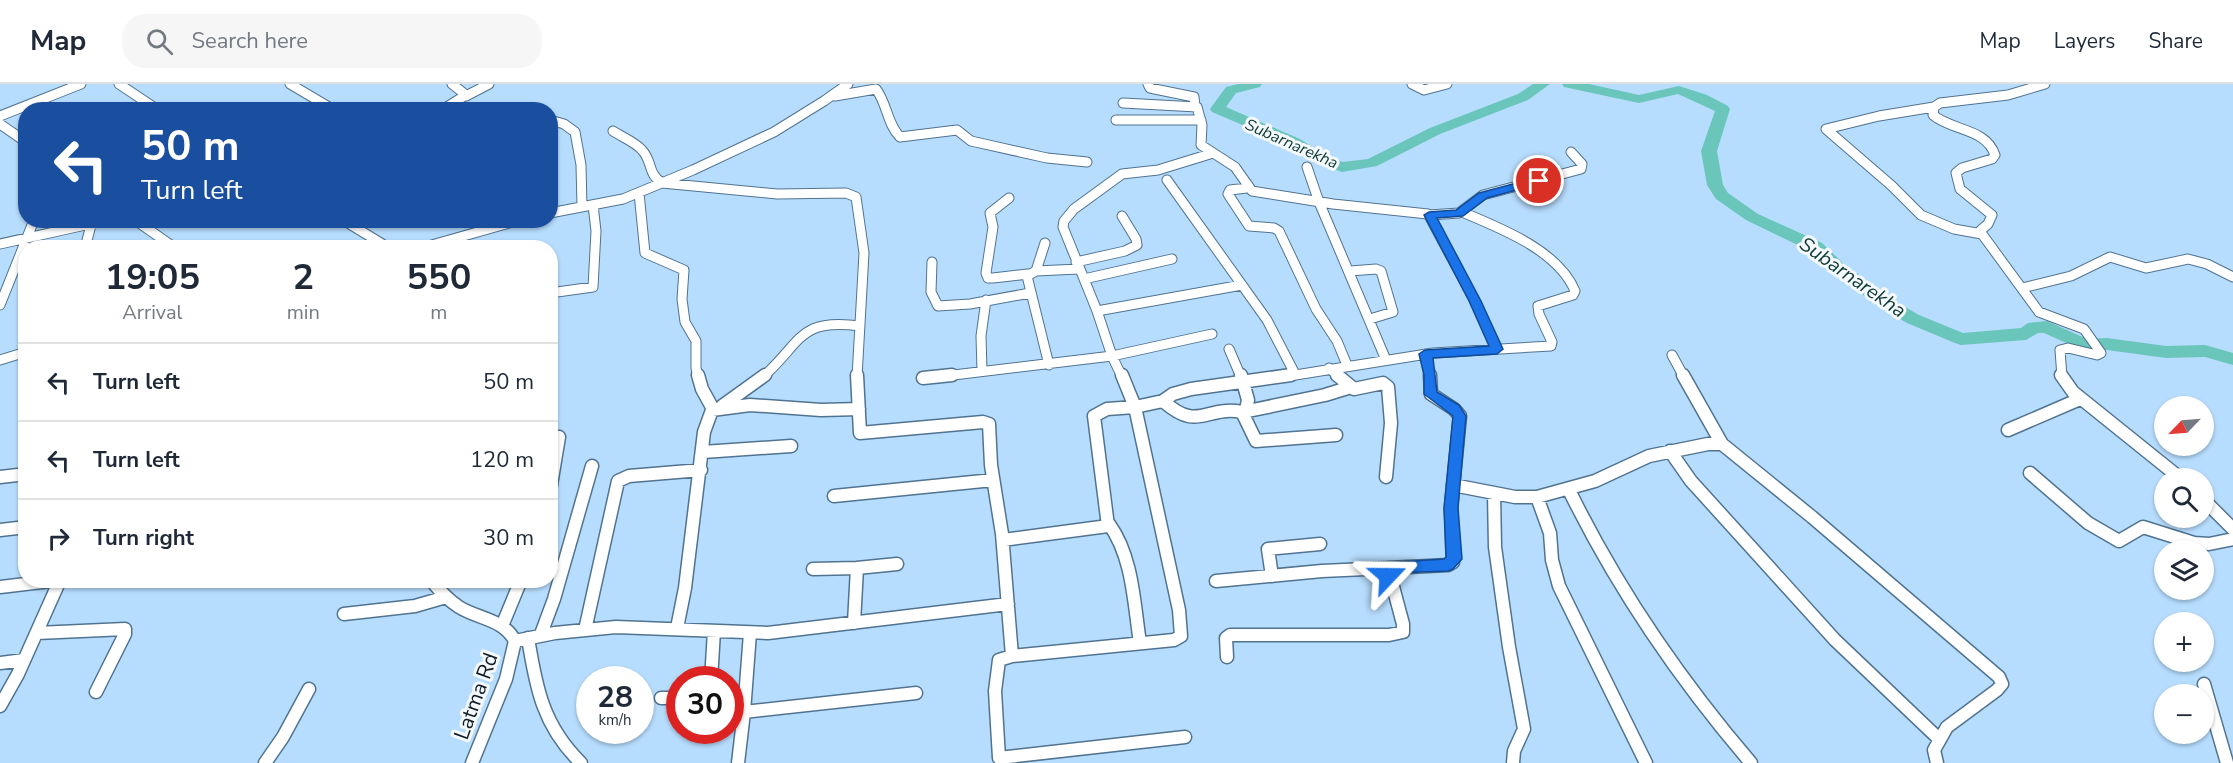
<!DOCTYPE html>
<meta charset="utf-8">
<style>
body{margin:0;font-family:"Nunito Sans",sans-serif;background:#f6f6f7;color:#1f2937;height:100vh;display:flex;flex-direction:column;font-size:22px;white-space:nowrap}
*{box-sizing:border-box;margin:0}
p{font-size:20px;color:#747a83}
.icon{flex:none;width:33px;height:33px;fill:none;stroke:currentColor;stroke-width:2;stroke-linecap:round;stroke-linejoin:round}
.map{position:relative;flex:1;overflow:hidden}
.side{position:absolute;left:18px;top:156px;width:540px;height:348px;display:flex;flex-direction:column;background:#fff;border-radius:24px;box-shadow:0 2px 4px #0004}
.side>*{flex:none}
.guide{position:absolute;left:18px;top:18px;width:540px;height:126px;border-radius:24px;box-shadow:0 2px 4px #0004;background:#1a4fa0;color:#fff;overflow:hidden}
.needle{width:39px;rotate:245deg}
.fabs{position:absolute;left:2154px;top:312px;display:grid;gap:12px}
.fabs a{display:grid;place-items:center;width:60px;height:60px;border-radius:50%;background:#fff;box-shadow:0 2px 4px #0004;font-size:30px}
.speed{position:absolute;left:576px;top:582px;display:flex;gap:12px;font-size:30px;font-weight:700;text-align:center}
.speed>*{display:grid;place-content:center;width:78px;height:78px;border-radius:50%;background:#fff;box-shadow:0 2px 4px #0004;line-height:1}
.speed small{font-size:15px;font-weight:400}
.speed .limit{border:9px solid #d22;background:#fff;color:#111}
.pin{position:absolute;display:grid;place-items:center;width:51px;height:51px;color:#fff;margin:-26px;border:3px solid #fff;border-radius:50%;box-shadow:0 2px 6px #0007}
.me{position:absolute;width:66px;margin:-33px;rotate:67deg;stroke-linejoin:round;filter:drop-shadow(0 0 4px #0008)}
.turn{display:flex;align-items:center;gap:21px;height:126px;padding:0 24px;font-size:27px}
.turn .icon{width:78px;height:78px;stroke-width:2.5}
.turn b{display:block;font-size:42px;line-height:51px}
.eta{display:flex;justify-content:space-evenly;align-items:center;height:102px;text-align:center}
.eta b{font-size:36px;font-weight:700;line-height:42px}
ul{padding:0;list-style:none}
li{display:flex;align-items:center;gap:18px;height:78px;padding:0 24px;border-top:2px solid #e0e1e3}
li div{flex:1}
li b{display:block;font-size:22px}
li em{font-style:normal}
header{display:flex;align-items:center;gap:36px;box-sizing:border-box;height:84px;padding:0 30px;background:#fff;border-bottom:2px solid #e0e1e3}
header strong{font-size:28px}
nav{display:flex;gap:33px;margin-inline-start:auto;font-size:21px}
.search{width:420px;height:54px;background:#f6f6f7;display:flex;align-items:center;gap:15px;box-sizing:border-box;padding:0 21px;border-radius:24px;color:#747a83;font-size:22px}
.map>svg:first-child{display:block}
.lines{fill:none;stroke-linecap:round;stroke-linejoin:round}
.river{fill:#6ac5ba;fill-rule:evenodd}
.minor-far1-casing{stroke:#507390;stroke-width:11}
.minor-casing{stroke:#507390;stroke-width:15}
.minor-far1{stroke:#fff;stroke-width:9}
.minor{stroke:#fff;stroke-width:12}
.route{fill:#1a73e8;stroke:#114b97;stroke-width:1.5}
.labels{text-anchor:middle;stroke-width:6;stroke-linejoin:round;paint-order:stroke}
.far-water-label{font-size:16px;font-style:italic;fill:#0c3934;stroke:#f5f9fc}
.water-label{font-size:20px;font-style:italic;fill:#0c3934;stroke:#f5f9fc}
.near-street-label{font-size:21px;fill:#0e1c28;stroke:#f5f9fc}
</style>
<header>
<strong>Map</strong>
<div class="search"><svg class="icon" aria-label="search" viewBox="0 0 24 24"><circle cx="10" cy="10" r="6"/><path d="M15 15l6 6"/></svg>Search here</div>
<nav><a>Map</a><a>Layers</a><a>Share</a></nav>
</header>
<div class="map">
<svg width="2233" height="679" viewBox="0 0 2233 679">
<rect width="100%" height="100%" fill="#b7ddfe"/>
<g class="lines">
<path class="river" d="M1238 0H1262L1260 3 1236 9 1226 23 1300 55 1328 73 1343 78 1368 75 1430 44 1518 10 1533 0H1550L1528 16 1440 50 1377 82 1342 88 1318 79 1290 61 1212 28 1210 25 1226 3Z
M1562 0H1589L1639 11 1679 2 1707 11 1728 22 1730 25 1717 67 1723 101 1728 109 1758 130 1822 159 1844 180 1893 216 1919 231 1963 249 2021 244 2028 239 2047 237 2087 255 2107 254 2166 262 2205 261 2233 269V281L2205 273 2166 274 2107 266 2084 267 2044 249H2038L2026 256 1961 261 1955 259 1907 239 1881 224 1832 188 1810 167 1746 136 1716 115 1707 101 1701 67 1715 27 1678 10 1639 19 1564 3Z"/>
<g class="minor-far1-casing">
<path id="minor-far1" d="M119 0 158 26
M290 0 334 26
M1148 0 1150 4 1194 13 1195 22
M1412 0 1424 6 1447 0
M2045 0 2008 11 1940 19 1934 23 1933 31C1952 47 1986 44 1995 71L1992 75 1962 84 1956 89 1960 105 1992 131 1988 140 1981 146 1982 150 2039 228 2084 245 2101 269 2097 271 2068 264 2060 266 2062 293
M466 12 489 0
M835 12 876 5C887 19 887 40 900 53L957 46 971 57 1047 74 1087 78
M1123 19 1197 23 1202 41 1201 61 1235 83 1252 107 1333 120 1428 130 1475 217 1497 265
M1934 23 1879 32 1826 45 1892 102 1921 131 1954 145 1982 150
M442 26 466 11 452 0
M0 32 81 0
M550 36 564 40 575 48 581 81 582 123
M1116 36H1201
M0 40 26 58
M613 47C622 53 635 58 642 66 653 78 647 89 662 99L777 110 846 109 856 113 864 169 857 293
M1210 70 1158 86 1122 90 1074 125 1064 137 1063 143 1097 227 1112 272 1212 250
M1307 83 1319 118 1386 276
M1167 96 1267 236 1295 290
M1247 104 1230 106 1228 110 1249 142 1274 144 1279 147 1316 225 1337 257 1347 281
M639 109 645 169 684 186 682 215 685 238 696 257V284L698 293
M1009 114 990 129 993 143 986 189 988 194H993L1028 190
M550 129 623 115 693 86 774 48 824 17 848 0
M1429 131 1459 129 1483 111 1581 85 1582 80 1571 68
M135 136 175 164
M343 136 389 164
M0 160 108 136
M85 164 91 141
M421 164 520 136
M932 178 931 208 938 222 970 220 1030 209
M1076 178 1125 167 1137 161 1136 155 1122 132
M1036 187 1045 159
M1350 187 1376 185 1381 187 1393 228 1370 235
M1084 195 1172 175
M2022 204 2071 192 2110 173 2146 184 2188 175 2207 180 2233 193
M550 209 593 203 596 147 593 121
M0 221 34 136
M1097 227 1242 201
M1229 265 1241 293
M1425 270 1430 293
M1672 271 1684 293
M0 276 26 268
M1049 281 1027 192 1036 187 1079 185
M1329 284 1339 293
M982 287 981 252 986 216
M763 293C803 257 798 234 860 242
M937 293 1112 272 1122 293
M1283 293 1433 269 1551 262 1552 258 1539 230 1538 222 1573 211 1575 207C1558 166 1500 144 1462 128"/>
</g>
<g class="minor-casing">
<path id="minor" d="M698 291 702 305 713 325
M857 291 860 349 983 338 989 340 991 381 1002 450 1012 572
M1122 291 1135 323 1163 317 1173 310 1191 305 1291 291
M1241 291 1248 316 1245 330
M1337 291 1354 305 1383 299 1388 303 1391 339 1386 393
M1683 291 1722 360
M2061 291 2073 308 2180 394
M923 294 952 291
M1163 317C1199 349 1205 321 1242 328L1256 357 1336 351
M722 322 765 291
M1248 327 1325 311 1351 303
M2008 346 2080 315
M1670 367 1691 397 1835 556 1939 655
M703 368 791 362
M2030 389 2088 439 2119 457 2143 443 2194 459 2209 460 2233 455
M0 393 26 390
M1453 401 1515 413H1537L1595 397 1649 372 1708 360H1722L1812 433 1999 593 2002 600 1997 606 1947 643 1934 666 1937 679
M1569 406C1617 504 1680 596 1751 679
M550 407 559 353
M1494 409 1495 463 1509 563 1524 645 1514 667 1513 679
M834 412 993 396
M1537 413 1550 449 1552 476 1559 502 1646 679
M2204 416 2233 445
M1109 440C1133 473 1134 520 1140 559
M0 446 26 443
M1003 456 1108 442 1094 332 1107 325 1135 323 1179 526 1181 552 1174 556 1012 572 999 576 995 607 999 674 1185 653
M857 484 897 480
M813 485 857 484 854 539
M1272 492 1268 465 1320 460
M431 496C439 506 448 516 459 523 478 535 504 535 515 557
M1216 497 1322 487 1388 484
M0 503 59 496
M344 530 415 522 446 513
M502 542 521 496
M677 544 685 504 704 348 712 326 750 321 821 326 859 325
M585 546 618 397 629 392 701 386
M37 549 125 545V550L96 608
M750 549 744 628 916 609
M541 550 554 515 592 382
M528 554C536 604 543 642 581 679
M515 557 555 549 616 543 768 549 1008 520
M1227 573 1226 554 1230 551H1389L1403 548V540L1388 484 1448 481 1453 478 1451 424 1460 332 1454 325 1431 310 1430 291
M0 579 24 576
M711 596 714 547
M2204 600 2227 679
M661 614H680
M0 622 18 590 60 496
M265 679 283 653 309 605
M472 679 506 595 515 557
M738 679 744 628"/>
</g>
<use href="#minor-far1" class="minor-far1"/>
<use href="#minor" class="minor"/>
</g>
<path class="route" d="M1539 93 1545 97 1543 99 1487 114 1463 132 1437 134 1481 217 1503 265 1497 270 1433 274 1437 308 1459 321 1466 332 1458 424 1462 475 1453 485 1448 487 1396 489 1394 496H1383L1380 492 1384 479 1444 475 1446 473 1444 424 1453 332 1424 310V291L1419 270 1425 266 1489 262 1469 217 1424 131 1429 128 1456 126 1479 109Z"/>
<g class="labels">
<g class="far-water-label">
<text transform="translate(1292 59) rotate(24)" y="6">Subarnarekha</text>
</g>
<g class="water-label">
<text transform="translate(1853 193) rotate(35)" y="7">Subarnarekha</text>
</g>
<g class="near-street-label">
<text transform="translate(476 612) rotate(-70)" y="7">Latma Rd</text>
</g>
</g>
</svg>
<div class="fabs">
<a><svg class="needle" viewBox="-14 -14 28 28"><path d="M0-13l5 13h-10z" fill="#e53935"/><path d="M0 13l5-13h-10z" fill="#747a83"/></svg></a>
<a><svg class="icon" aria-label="search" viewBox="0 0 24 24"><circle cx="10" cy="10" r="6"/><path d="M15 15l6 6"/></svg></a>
<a><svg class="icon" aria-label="layers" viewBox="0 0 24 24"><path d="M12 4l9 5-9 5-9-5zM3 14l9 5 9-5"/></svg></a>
<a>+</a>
<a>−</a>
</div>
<div class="speed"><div>28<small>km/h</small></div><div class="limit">30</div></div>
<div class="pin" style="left:1539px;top:97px;background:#d93025"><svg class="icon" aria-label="arrive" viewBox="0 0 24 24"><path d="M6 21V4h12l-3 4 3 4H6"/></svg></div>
<svg class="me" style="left:1388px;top:492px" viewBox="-20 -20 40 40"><path d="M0-17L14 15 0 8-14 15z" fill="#1a73e8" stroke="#fff" stroke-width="4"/></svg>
<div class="guide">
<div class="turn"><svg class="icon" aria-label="left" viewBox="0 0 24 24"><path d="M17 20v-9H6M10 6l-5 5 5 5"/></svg><div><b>50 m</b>Turn left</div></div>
</div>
<section class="side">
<div class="eta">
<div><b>19:05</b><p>Arrival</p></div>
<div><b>2</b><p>min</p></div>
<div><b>550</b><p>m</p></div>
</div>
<ul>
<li><svg class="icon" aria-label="left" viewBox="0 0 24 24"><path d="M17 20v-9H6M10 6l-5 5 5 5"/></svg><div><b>Turn left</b></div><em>50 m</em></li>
<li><svg class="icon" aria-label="left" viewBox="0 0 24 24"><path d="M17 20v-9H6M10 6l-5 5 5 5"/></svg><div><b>Turn left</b></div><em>120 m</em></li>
<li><svg class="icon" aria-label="right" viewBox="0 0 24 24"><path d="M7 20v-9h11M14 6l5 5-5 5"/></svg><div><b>Turn right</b></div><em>30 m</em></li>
</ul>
</section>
</div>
